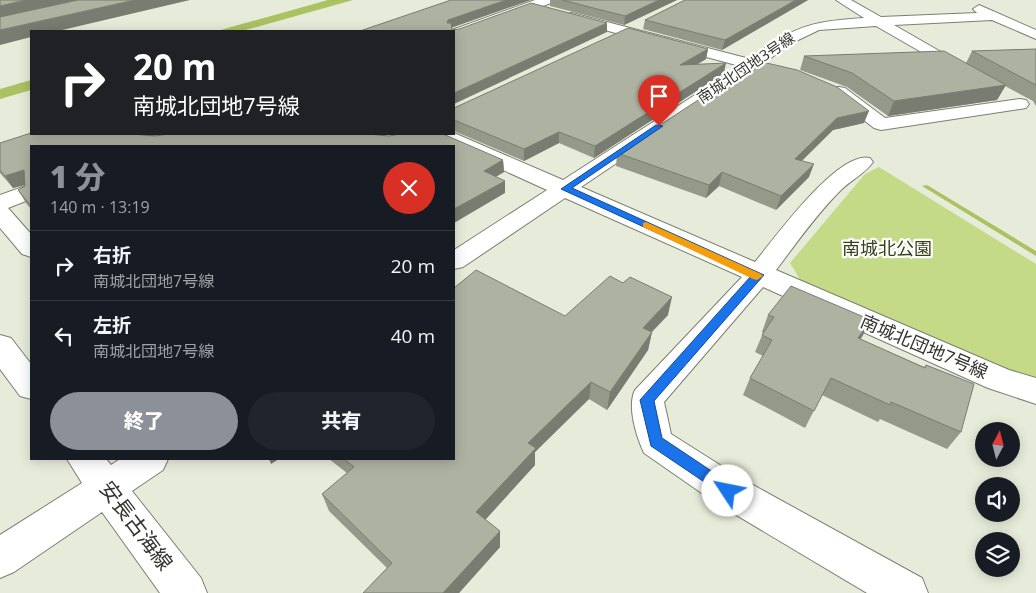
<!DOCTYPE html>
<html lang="ja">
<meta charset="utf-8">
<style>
body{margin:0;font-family:"Open Sans","Noto Sans JP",sans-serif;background:#20242c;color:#f1f3f6;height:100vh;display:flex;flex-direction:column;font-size:19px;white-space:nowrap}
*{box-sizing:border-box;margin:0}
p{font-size:16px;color:#9ea1a6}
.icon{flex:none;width:28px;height:28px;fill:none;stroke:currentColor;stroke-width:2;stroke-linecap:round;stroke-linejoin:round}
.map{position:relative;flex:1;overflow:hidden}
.panel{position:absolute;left:30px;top:145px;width:425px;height:315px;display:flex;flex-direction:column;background:#171b24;border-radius:0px;box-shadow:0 2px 12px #0003}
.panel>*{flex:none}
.banner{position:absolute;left:30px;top:30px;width:425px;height:105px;border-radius:0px;box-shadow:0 2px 12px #0003;background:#202124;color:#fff;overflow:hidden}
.needle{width:32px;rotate:7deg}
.tools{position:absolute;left:975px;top:422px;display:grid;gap:10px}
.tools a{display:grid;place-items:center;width:45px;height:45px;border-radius:50%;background:#171b24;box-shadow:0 2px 12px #0003;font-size:25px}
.pin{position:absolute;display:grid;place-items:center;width:42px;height:42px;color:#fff;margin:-51px -21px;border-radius:50% 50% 50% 0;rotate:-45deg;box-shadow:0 0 5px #0007}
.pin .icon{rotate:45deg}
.me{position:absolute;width:55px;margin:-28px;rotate:304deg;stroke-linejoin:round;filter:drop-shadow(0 0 4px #0008)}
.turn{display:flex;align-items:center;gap:18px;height:105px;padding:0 20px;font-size:22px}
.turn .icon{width:65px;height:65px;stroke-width:2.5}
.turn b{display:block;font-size:35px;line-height:42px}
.round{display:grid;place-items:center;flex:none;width:52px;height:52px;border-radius:26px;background:#20242c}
.summary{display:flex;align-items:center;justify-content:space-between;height:85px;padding:0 20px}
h1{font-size:30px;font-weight:800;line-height:38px;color:#8c9099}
.cta{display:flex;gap:10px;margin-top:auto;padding:10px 20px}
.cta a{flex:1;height:58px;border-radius:30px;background:#8c9099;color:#fff;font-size:20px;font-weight:800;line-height:58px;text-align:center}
.cta a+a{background:#20242c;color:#f1f3f6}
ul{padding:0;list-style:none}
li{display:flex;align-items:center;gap:15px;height:70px;padding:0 20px;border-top:1px solid #363941}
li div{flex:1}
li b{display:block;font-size:19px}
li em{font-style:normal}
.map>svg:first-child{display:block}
.green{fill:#c4da87}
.water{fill:#abc262}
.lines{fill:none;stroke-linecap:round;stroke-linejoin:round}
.minor-casing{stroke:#7b7f6f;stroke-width:2}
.minor{fill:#fff;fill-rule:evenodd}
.wall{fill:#95998a}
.shaded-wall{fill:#797d71}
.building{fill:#adb2a1;stroke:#797d71}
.route{fill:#1a73e8;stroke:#114b97}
.slow{fill:#f59e0b}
.labels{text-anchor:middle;stroke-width:4.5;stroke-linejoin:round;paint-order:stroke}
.far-street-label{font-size:15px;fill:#33352e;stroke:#fff}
.park-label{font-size:18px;fill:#374018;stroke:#fff}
.street-label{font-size:18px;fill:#33352e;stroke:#fff}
.near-street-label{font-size:21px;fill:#33352e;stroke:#fff}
</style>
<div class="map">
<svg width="1036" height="593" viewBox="0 0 1036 593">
<rect width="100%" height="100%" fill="#e7ecda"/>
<path class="green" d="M879 167 1036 264V379L999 367 802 283 790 263 865 174Z"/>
<path class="water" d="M328 0H353L242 31H217Z
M31 80V90L0 99V89Z
M927 185 1036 251V256L922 186Z"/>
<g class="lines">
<g class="minor-casing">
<path id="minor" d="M535 0H553L551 3 459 37 454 38V31H449Z
M836 0H851L881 17 977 13 973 9 979 5 1036 30V39L992 20 894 25 969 68 971 71 969 74 963 76 876 26 819 30 792 43 768 60 764 63 771 67 769 70H755L581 187 755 262C775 238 838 150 870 158L873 162C865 174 849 181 839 192 815 216 796 244 776 270L1009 370 1036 378V404L988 388 763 287 664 402 671 434 742 479 922 578 928 593H867L716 503 644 453C636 436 627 406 635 390L742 277 565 198 463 267 454 269V250L547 190 432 138 429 134 454 133 563 180 740 66 567 20 565 17 567 14 572 13 750 59C792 27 811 21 864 18Z
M839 87 845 88 885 118 1020 99 1026 100 1029 104 1026 108 1020 109 881 130 874 128 833 96 830 92 833 88Z
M31 184V199L8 208 31 234V257L22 254 0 228V195Z
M0 335 11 338 31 364V399L20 396 0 369Z
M67 459H106L111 465 120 459H168L163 470 132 491 201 578 207 593H160L102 512 14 572 0 578V535L82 483Z"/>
</g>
<use href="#minor" class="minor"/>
</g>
<path class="wall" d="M550 0H677L624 25 550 6Z
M685 0H808L722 50 643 29 645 20Z
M708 49 706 59 698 64 724 73 594 158 559 143 524 161 454 131V108Z
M1036 49V106L1033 101 1005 86 997 100 888 116 847 87 800 70 804 56 966 63 972 51Z
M864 123 833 130 802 161 809 177 776 210 719 186 706 198 616 166 617 153Z
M31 134H160L153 136H155L168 134H389L384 136 503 160 504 172 496 177 505 193 31 146V209L26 203 18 190 25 186V185L13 188 0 173V143Z
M668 315 652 332 648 350 607 410 589 399 535 452V465L485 519 500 547 459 593H363L387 568 329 511 322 494 347 473 329 459H454L565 316Z
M768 315 871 320 860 339 924 367 926 365 961 432 947 449 880 419 878 422 822 395 805 428 743 395 750 378 763 356 755 352 763 333 762 332Z"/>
<path class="shaded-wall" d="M26 0H84L0 19V6Z
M135 0H190L58 31H31V37L0 45V30Z
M506 0H531L448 29 447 23 448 20Z
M659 0H677L624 25 625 16Z
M796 0H808L722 50 725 40Z
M607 23V32L454 104V93Z
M708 49 706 59 678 75 680 65Z
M726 63 724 73 594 158 595 146Z
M1006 85 997 100 888 116 894 101Z
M869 111 864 123 833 130 790 172 795 159 837 118Z
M559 132V143L524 161V149Z
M132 134H160L141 140 137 146Z
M368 134H389L374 140Z
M503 160 504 172 484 183V171Z
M814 164 809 177 776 210 781 196Z
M24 170 31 183 13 188 5 176Z
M722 172 719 186 706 198 709 185Z
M505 181V193L454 223V209Z
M672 297 668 315 639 345 643 328Z
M871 320 862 337 849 355 858 338Z
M652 332 648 350 607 410 610 392Z
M591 382 589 399 535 452V465L478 528 476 512 528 443Z
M269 459H279L271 464Z
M500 531V547L459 593H443Z"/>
<path class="building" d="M0 0H26L0 6Z
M78 0H135L0 30V17Z
M451 0H506L448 20 447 23H451L452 30 459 29 531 3 607 23 454 93V31H360Z
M562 0H659L625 16Z
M685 0H796L725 40 645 20Z
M628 28 708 49 680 65 726 63 595 146 559 132 524 149 454 120V108Z
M1036 49V85L972 51Z
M944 51 1006 85 894 101 852 73 804 56Z
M758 61 797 70 837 87 869 111 837 118 795 159 814 164 781 196 722 172 709 185 617 153Z
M31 133V134H132L155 136 168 134H368L389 136 400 134H443L503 160 484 171 505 181 454 209V146H31V206L18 190 25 186 24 170 5 176 0 170V143Z
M476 270 565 316 610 276 623 283 630 277 672 297 643 328 652 332 610 392 591 382 528 443 536 448 476 512 500 531 443 593H363L392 563 322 494 354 467 344 459H454V288Z
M791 286 871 320 858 338 925 368 926 365 974 384 961 432 891 402 890 405 831 378 814 411 750 378 772 340 762 335 774 317 768 315Z"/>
<path class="route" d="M656 125 663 126 572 188 764 275 654 401 662 438 734 486 736 491 734 496 728 498 651 446 640 400 751 276 561 189Z"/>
<path class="slow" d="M646 222 761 274 763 276 757 280 753 279 643 227V223Z"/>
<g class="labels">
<g class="far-street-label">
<text transform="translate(746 68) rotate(-34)" y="5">南城北団地3号線</text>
</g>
<g class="park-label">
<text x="887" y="255">南城北公園</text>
</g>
<g class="street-label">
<text transform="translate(924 347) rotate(23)" y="6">南城北団地7号線</text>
</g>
<g class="near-street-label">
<text transform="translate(136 526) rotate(53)" y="7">安長古海線</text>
</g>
</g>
</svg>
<div class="tools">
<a><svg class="needle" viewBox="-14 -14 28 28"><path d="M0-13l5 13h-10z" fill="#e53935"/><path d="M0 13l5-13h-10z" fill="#9ea1a6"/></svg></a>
<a><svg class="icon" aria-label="sound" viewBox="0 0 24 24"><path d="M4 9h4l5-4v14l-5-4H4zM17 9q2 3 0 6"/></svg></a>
<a><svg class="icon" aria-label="layers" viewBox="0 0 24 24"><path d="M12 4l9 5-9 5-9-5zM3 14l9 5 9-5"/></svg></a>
</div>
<div class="pin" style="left:659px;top:126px;background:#d93025"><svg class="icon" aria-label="arrive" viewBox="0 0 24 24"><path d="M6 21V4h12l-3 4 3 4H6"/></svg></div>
<svg class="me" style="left:728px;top:491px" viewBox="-20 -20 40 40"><circle r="19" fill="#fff"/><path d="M0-13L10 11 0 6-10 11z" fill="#1a73e8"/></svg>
<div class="banner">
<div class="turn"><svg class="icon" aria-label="right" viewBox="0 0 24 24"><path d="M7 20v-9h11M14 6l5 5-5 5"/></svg><div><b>20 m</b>南城北団地7号線</div></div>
</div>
<section class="panel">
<div class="summary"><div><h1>1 分</h1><p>140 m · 13:19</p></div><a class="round" style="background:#d93025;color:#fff"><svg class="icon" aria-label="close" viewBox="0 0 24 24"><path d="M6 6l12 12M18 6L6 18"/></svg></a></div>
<ul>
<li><svg class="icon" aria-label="right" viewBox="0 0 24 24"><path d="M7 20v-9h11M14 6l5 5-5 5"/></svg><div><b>右折</b><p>南城北団地7号線</p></div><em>20 m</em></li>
<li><svg class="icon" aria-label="left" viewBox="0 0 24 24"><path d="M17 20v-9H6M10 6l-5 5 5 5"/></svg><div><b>左折</b><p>南城北団地7号線</p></div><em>40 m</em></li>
</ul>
<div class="cta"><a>終了</a><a>共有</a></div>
</section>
</div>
